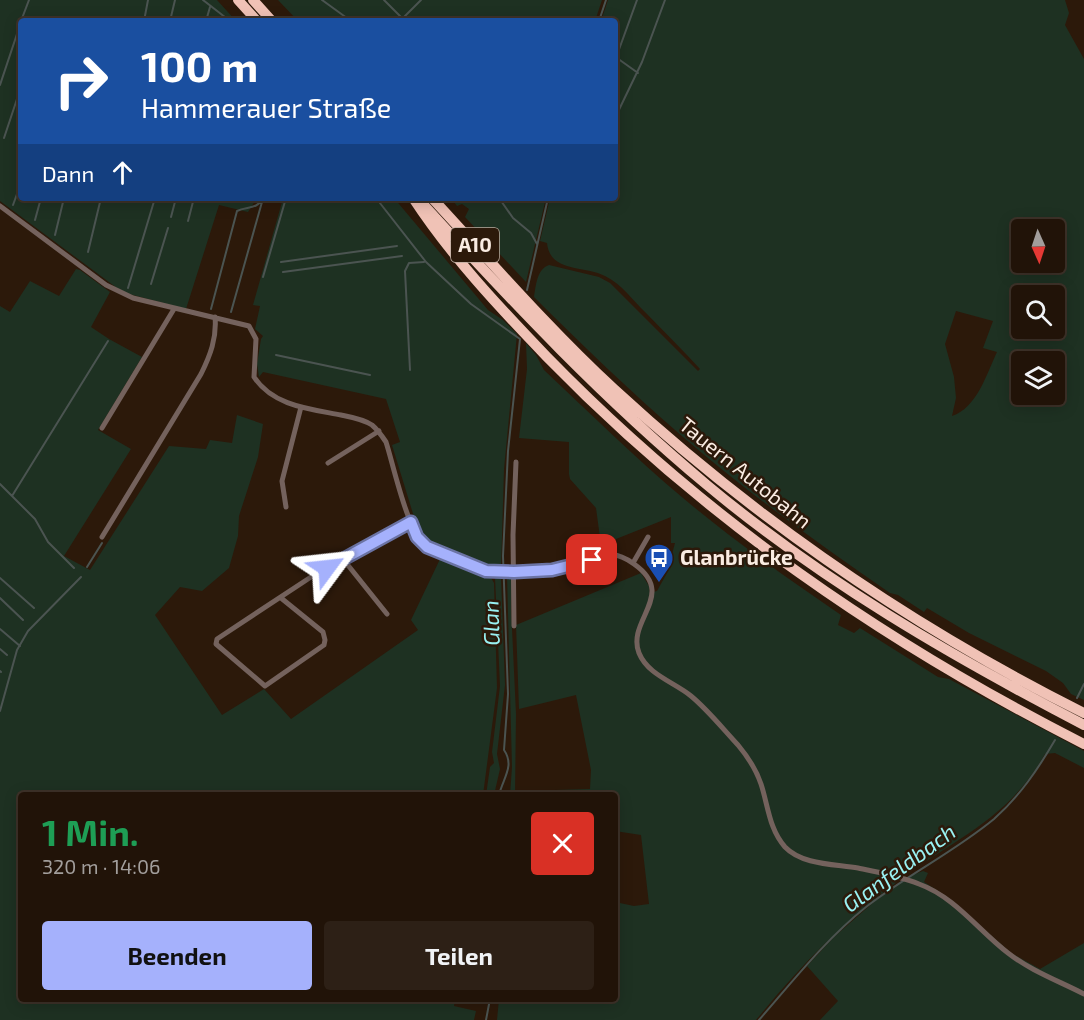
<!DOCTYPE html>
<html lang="de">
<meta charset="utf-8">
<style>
body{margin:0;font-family:"Exo 2",sans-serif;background:#2d2016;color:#f1f3f6;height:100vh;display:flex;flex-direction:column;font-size:22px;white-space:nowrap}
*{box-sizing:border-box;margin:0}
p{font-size:20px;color:#a29e9c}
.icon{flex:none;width:33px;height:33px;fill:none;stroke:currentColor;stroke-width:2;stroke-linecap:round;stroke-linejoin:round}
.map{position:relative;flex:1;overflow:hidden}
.details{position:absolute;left:18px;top:792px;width:600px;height:210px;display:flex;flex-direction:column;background:#211308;border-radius:6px;box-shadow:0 3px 15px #0003,0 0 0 2px #3e3229}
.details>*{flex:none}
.banner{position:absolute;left:18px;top:18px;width:600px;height:183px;border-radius:6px;box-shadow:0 3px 15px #0003,0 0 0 2px #3e3229;background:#1a4fa0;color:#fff;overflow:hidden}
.needle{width:39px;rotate:177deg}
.fabs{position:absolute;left:1011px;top:219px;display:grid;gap:12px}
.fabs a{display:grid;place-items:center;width:54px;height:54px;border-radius:6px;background:#211308;box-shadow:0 3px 15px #0003,0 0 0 2px #3e3229;font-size:30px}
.pin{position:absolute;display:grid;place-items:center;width:51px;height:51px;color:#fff;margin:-26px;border-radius:12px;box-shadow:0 3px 9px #0006}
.me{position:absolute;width:66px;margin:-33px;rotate:60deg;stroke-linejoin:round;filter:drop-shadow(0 0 4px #0008)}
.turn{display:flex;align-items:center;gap:21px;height:126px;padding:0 24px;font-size:27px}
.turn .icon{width:78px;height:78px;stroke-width:2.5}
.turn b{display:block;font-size:42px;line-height:51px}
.then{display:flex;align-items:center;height:57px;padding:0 24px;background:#0003;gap:12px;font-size:22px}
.round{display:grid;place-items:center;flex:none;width:63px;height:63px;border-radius:6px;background:#2d2016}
.overview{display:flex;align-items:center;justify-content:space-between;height:102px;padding:0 24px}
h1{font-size:36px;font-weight:700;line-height:45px;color:#1e9e55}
.button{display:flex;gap:12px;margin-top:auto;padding:12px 24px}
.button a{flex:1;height:69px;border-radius:6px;background:#a5b1fc;color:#111;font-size:24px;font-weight:700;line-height:69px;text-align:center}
.button a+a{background:#2d2016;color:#f1f3f6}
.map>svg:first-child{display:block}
.green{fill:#1e3122;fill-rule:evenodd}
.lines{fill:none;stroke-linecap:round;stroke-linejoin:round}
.stream{stroke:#4b5451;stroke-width:2}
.minor{stroke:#74625d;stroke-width:5}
.motorway{stroke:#f0c2b6;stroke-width:10}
.route-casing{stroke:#6b73a4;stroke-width:15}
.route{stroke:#a5b1fc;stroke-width:10}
.labels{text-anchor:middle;stroke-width:5;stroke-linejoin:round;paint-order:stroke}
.shield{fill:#2c190a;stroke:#bcada1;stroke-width:1.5}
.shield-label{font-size:20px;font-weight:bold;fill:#faece2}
.street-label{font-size:21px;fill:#faece2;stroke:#2c190a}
.poi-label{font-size:21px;font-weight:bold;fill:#faece2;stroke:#2c190a;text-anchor:start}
.water-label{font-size:22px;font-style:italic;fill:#99f1f2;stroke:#2c190a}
</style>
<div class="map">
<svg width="1084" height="1020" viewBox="0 0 1084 1020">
<rect width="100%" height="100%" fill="#2c190a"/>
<path class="green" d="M0 0H217L236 21H21V198H257L248 212 219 205 186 309 129 294 117 288 0 201Z
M278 0H602L595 21H298Z
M608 0H1065L1069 13 1065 25 1084 59V700L1071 694 1063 683 1046 671 969 633 927 608 924 612 898 595 890 593C819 544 748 493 683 437 631 392 582 345 534 297 536 285 537 269 549 265L599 277 610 283 698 371 700 369C683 350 664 332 646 313 633 301 622 284 605 276 584 265 550 273 547 243L540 241 550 198H615V21H601ZM1022 230H1054V262H1022ZM1022 296H1054V328H1022ZM956 311 993 321 983 348 997 352C987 373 977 408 952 416L956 398 954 377 945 344ZM1022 362H1054V394H1022Z
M270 198H394L488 310 503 320 517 334 504 469 501 570 495 571C470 561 435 552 418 530L392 445 400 442 386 399 263 372 259 377 257 364 261 339 263 336 255 329 260 306 253 305 282 202Z
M451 198H546L526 282 465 217 469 209 462 204 457 206Z
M76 269 80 270 110 292 91 327 109 339 142 357 98 430 131 449 64 556 90 570 169 446 206 449 210 440 232 443 237 415 263 424 258 457 239 516 238 536 229 568 202 591 180 587 155 615 222 715 264 689 291 719 418 630 411 620 441 557 490 576 494 583 497 688 483 795H21V999H455L454 1006 476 1011 474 1020H0V306L10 312 30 281 59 296Z
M526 343 536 355 544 370C590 413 634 457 683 498 733 540 787 578 841 615L838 625 854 633 860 628 938 677 949 679 1084 751V768L1055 753 1045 754C1008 820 953 839 897 882 843 922 798 968 756 1020H497L499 999H615V902L634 906 649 904 641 835 615 831V795H519V791L590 789 591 770 576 695 519 709 516 625 641 573 649 586 650 593 657 591 667 573 675 543H671V517L601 545 596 508 570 479 569 474V442L519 438 527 369Z
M507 575H512L511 607 516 714 515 795H510L512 767Z
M495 577H501L505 685 497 754 500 769 494 795H486L490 767 494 763 492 752 500 686Z
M923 871 928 873 924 882 949 898 1011 953 1040 969 1084 943V1020H820L838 1001 807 966 834 937 875 901 910 876Z"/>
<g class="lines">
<path class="stream" d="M203 0 230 21
M322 0 351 21
M384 0 405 21
M637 0 617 55V58L638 73
M403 18 421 0
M21 21 29 0
M144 21 148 0
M170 21 175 0
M206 21 210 7
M599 21 606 0
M0 85 21 22
M615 118 642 62 665 0
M4 138 18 96
M376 198 426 262 471 304 520 339 508 451 503 556 508 694 504 750C515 766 503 778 499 795
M499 198 513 218 531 233 537 244
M13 205 21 183
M171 217 176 198
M35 220 41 198
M188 221 194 198
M55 235 64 198
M88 252 101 198
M281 262 397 246
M283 272 402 256
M263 277 286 198
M151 284 168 228
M128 288 155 198
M527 290 548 198
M211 309 237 211C247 206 257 210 263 198
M231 312 262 202
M276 355 370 375
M410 370 405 271 409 263 424 262
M0 484 35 519 48 542 74 568
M12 496 108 341
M87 567 102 543
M0 578 34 608
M0 598 23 620
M0 629 20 646
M0 649 7 655
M0 671 1 672
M1077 698 1084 684
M0 711 17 650 28 631 81 577
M486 1020 490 999
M759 1020C793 981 825 940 866 907 907 875 954 852 994 819 1020 796 1038 769 1055 740"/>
<path class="minor" d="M0 206 106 285 133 298 249 326 256 339 254 377C273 406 310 409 341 415 351 417 363 419 372 425 378 430 382 436 386 442 394 467 407 531 426 546 439 555 470 565 486 571L493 572C519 572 545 573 570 567 583 564 596 556 609 555 617 554 627 559 634 564 678 595 626 620 639 653 648 675 674 682 691 696 708 710 723 729 738 745 748 757 756 769 761 784 768 805 769 829 785 847 802 865 835 864 858 868 878 872 900 876 919 884 955 897 979 931 1008 953 1031 971 1059 981 1084 994
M102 428 174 309
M328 463 379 431
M286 507 282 481 301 407
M102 537 201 374C210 356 217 338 215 317
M343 559 387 614
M633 563 648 537
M281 598 323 632 325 640 324 645 265 686 216 644 217 639 311 577 411 522
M514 626 513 535 516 462"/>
<path class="motorway" d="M238 0 257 21
M253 0 272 21
M413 198C451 256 499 307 547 357 705 519 883 642 1084 744
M432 198C492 263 550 330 614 389 755 519 912 627 1084 713
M424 205C514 304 604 399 707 485 822 581 951 656 1084 725"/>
</g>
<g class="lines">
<g class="route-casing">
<path id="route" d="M327 568 411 522 417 537 427 547 486 571 514 572 552 570 592 560"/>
</g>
<use href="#route" class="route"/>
</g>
<defs>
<g id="bus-pin" transform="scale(1.5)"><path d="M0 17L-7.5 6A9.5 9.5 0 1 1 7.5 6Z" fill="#1a4fb4" stroke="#2c190a"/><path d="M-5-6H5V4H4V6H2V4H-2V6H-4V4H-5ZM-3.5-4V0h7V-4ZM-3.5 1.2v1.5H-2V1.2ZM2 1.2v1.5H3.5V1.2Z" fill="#fff"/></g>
</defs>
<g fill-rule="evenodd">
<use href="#bus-pin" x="659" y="558"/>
</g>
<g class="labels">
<rect class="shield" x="451" y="228" width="48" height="34" rx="4.5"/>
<g class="shield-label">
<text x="475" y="252">A10</text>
</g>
<g class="street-label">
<text transform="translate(745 473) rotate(39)" y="7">Tauern Autobahn</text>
</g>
<g class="poi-label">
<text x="680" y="565">Glanbrücke</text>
</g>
<g class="water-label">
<text transform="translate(491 623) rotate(-92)" y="8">Glan</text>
<text transform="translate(899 868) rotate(-36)" y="8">Glanfeldbach</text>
</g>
</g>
</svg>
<div class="fabs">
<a><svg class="needle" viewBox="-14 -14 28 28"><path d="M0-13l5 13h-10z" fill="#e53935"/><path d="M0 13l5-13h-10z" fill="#a29e9c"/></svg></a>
<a><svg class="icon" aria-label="search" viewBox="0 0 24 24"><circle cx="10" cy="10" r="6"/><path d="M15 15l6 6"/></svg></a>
<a><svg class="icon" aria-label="layers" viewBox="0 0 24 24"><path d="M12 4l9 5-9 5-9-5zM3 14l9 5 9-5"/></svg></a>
</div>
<div class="pin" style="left:592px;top:560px;background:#d93025"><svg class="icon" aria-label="arrive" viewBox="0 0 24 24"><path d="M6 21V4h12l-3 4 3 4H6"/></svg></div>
<svg class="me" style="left:327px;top:568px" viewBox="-20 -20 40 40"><path d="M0-17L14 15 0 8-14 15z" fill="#a5b1fc" stroke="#fff" stroke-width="4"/></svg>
<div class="banner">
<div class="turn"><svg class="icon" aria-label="right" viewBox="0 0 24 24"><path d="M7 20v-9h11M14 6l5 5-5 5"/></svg><div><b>100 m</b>Hammerauer Straße</div></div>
<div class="then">Dann<svg class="icon" aria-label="ahead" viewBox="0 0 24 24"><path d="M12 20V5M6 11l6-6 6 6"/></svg></div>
</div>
<section class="details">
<div class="overview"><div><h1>1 Min.</h1><p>320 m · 14:06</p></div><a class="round" style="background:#d93025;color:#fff"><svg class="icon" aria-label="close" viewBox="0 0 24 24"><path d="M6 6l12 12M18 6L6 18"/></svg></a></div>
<div class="button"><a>Beenden</a><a>Teilen</a></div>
</section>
</div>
